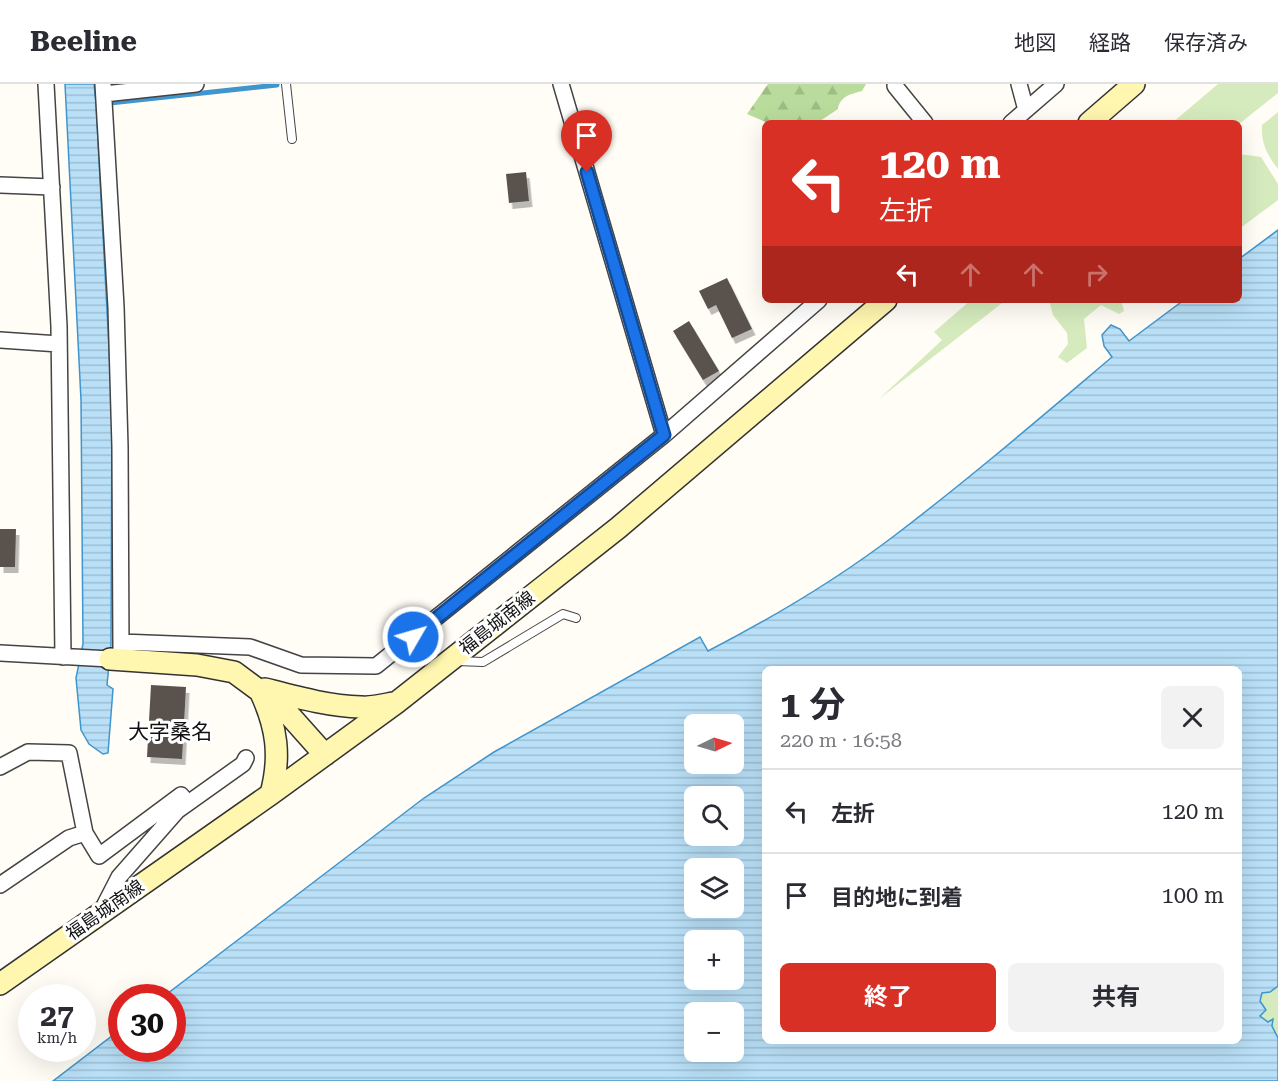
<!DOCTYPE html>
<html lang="ja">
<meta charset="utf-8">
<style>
body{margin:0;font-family:"Roboto Serif","Noto Sans JP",serif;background:#f2f2f3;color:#2b2b33;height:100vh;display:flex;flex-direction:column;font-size:22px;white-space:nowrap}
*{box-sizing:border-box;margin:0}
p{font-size:20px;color:#7c7c81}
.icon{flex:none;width:33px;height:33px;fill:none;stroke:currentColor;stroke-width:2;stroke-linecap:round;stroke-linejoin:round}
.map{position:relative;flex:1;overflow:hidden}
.drawer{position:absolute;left:762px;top:582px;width:480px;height:378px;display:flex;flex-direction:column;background:#fff;border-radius:9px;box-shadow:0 6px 24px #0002}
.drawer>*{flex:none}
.guide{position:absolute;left:762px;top:36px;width:480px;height:183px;border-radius:9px;box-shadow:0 6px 24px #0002;background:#d93025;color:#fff;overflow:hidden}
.needle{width:39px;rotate:85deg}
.tools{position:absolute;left:684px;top:630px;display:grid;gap:12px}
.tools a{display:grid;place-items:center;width:60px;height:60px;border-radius:9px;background:#fff;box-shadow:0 6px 24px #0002;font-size:30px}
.speed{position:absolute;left:18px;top:900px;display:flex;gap:12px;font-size:30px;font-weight:700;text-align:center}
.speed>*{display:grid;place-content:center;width:78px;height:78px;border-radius:50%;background:#fff;box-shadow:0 6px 24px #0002;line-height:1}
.speed small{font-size:15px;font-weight:400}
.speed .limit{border:9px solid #d22;background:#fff;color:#111}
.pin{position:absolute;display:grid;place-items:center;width:51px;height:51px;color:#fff;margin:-62px -26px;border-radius:50% 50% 50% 0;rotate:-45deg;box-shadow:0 0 6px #0007}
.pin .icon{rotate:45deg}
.me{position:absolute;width:66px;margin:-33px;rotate:52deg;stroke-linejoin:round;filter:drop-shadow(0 0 4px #0008)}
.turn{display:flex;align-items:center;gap:21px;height:126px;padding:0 18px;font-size:27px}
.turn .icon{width:78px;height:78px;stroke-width:2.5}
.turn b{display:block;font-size:42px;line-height:51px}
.lanes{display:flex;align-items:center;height:57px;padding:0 18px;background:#0003;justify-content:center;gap:30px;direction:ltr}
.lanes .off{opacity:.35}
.round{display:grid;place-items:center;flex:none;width:63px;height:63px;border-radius:9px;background:#f2f2f3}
.head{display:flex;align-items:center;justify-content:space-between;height:102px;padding:0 18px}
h1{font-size:36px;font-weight:700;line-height:45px}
.button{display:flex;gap:12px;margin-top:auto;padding:12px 18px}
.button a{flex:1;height:69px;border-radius:9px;background:#d93025;color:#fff;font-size:24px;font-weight:700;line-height:69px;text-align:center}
.button a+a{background:#f2f2f3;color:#2b2b33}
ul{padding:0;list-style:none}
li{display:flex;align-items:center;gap:18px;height:84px;padding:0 18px;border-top:2px solid #e1e1e2}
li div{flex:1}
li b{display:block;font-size:22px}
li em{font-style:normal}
header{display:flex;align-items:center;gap:36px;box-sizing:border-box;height:84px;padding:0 30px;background:#fff;border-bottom:2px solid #e1e1e2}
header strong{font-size:28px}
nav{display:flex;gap:33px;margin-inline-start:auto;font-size:21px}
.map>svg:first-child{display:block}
.grass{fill:#d5ebbd}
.forest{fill:url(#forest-firs)}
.water{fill:url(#water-rules);stroke:#3f96cf;stroke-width:1.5;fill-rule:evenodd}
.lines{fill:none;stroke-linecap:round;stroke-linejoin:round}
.stream{stroke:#3f96cf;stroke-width:5}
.building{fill:#5a524d;filter:url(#shadow)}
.lane-casing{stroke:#444;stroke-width:10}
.street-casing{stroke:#444;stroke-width:18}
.secondary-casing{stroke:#333;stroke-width:24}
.lane{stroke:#fff;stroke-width:8}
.street{stroke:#fff;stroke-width:15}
.secondary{stroke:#fff6b0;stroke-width:21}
.route-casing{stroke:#114b97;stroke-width:15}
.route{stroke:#1a73e8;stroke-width:10}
.labels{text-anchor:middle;stroke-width:6;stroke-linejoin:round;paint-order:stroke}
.street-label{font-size:18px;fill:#111;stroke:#fff}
.quarter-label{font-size:21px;fill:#111;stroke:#fff}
</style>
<header>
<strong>Beeline</strong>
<nav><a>地図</a><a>経路</a><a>保存済み</a></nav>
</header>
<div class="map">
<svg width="1278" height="997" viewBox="0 0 1278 997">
<defs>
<pattern id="forest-firs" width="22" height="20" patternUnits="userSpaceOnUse" patternTransform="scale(1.5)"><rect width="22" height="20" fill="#b9dc9c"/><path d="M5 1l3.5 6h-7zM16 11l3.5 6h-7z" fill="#9ebc85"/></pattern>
<pattern id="water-rules" width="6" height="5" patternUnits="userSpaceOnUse" patternTransform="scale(1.5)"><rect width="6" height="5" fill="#b9e0f7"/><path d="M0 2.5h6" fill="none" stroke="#9ebfd3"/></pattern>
<filter id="shadow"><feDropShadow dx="3.5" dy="6" stdDeviation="0" flood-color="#0004"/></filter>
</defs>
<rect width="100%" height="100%" fill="#fffdf5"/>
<path class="grass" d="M1218 0H1278V9L1239 40 1172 39Z
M1278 28V85C1267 71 1261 59 1262 41Z
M1239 70 1261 73 1278 100V116L1239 145Z
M971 216H1006L879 315 942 256 934 248Z
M1049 216H1121L1124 227 1119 230 1101 221 1084 235 1087 264 1067 279 1058 273 1068 260 1067 249 1053 231Z
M1278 902V954L1272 942V936L1268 938 1260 931 1266 926 1260 917 1262 909Z"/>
<path class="forest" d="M768 0H866L862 7C851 10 840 12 838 25L817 39H768L747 30Z"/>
<path class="water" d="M65 0H94L96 19 112 321 111 560 107 601 113 605 108 669 103 670 89 660 81 646 76 594 83 560 81 316Z
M1278 146V902L1270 908 1262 909 1260 917 1266 926 1260 932 1268 938 1273 935 1272 942 1278 954V997H53L121 945 122 964H172V914L163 913 424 714 494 668 700 553 708 567C772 534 836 496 894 452 969 395 1040 334 1112 273L1104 262 1102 251 1111 241 1120 245 1129 257 1184 216H1239V175ZM765 585H1239V957H765ZM694 640H734V680H694ZM694 712H734V752H694ZM694 784H734V824H694ZM694 856H734V896H694ZM694 928H734V968H694Z"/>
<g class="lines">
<path class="stream" d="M110 19 277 1"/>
</g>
<path class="building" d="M526 88 529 117 509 119 506 90Z
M727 194 752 245 732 254 716 221 708 225 699 207Z
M689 237 719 287 703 296 673 247Z
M0 445H16L15 483H0Z
M151 601 186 603 182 675 147 673Z"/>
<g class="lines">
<g class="lane-casing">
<path id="lane" d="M286 0 292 55
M457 577 483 578 563 530 576 534"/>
</g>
<g class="street-casing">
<path id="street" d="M46 0 59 242 63 573
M103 0 116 223 120 363 121 567
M561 0 664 351
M1019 0 1026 26
M895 2 925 39
M104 10 196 0
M1011 39 1056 0
M0 101 52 103
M0 256 59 260
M121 558 250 563 301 581 376 582 664 351 819 216
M0 569 110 575
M0 683 28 668 69 669 85 749
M0 801 69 754 85 749 99 772 181 711 187 718
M101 828 119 793 177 727 243 680 246 674"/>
</g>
<g class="secondary-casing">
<path id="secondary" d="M1089 39 1134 0
M110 575 197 581 234 588 284 625 325 671
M265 605C296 613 328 622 361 623 371 624 383 621 393 619
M260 607C277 643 281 672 271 710
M0 900 271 710 396 619 618 444 886 216"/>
</g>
<use href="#lane" class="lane"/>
<use href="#street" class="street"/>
<use href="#secondary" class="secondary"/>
</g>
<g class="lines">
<g class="route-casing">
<path id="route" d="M413 553 664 351 587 88"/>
</g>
<use href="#route" class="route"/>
</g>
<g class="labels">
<g class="street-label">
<text transform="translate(497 539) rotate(-38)" y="6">福島城南線</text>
<text transform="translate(105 826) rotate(-35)" y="6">福島城南線</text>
</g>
<g class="quarter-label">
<text x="170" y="655">大字桑名</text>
</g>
</g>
</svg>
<div class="tools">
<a><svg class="needle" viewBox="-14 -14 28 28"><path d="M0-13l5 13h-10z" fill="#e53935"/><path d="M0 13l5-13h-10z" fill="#7c7c81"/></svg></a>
<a><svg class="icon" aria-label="search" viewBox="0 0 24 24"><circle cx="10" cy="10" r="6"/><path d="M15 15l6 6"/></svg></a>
<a><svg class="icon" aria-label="layers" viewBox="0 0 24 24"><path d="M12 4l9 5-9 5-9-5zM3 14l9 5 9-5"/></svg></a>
<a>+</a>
<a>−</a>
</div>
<div class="speed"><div>27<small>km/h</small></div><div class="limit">30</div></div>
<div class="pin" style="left:587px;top:88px;background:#d93025"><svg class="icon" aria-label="arrive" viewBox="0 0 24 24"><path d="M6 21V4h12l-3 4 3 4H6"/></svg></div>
<svg class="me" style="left:413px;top:553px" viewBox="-20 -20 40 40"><circle r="17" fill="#1a73e8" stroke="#fff" stroke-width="3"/><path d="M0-11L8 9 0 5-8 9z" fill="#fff"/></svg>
<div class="guide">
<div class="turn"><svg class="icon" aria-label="left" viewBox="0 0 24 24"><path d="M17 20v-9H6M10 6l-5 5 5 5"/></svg><div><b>120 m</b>左折</div></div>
<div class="lanes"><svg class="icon" aria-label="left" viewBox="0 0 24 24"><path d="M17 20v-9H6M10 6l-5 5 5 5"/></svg><svg class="icon off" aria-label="ahead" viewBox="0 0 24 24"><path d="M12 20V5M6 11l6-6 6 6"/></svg><svg class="icon off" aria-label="ahead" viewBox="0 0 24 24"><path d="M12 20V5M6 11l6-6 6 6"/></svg><svg class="icon off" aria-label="right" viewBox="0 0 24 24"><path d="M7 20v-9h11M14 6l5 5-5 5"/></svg></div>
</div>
<section class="drawer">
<div class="head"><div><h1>1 分</h1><p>220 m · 16:58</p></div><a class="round"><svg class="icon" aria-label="close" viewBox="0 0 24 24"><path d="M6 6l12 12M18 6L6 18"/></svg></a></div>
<ul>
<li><svg class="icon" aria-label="left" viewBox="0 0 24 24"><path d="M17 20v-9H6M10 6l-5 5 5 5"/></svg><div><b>左折</b></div><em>120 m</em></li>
<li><svg class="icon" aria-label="arrive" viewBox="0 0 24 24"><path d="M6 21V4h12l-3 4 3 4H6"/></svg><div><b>目的地に到着</b></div><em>100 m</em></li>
</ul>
<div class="button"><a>終了</a><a>共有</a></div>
</section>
</div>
